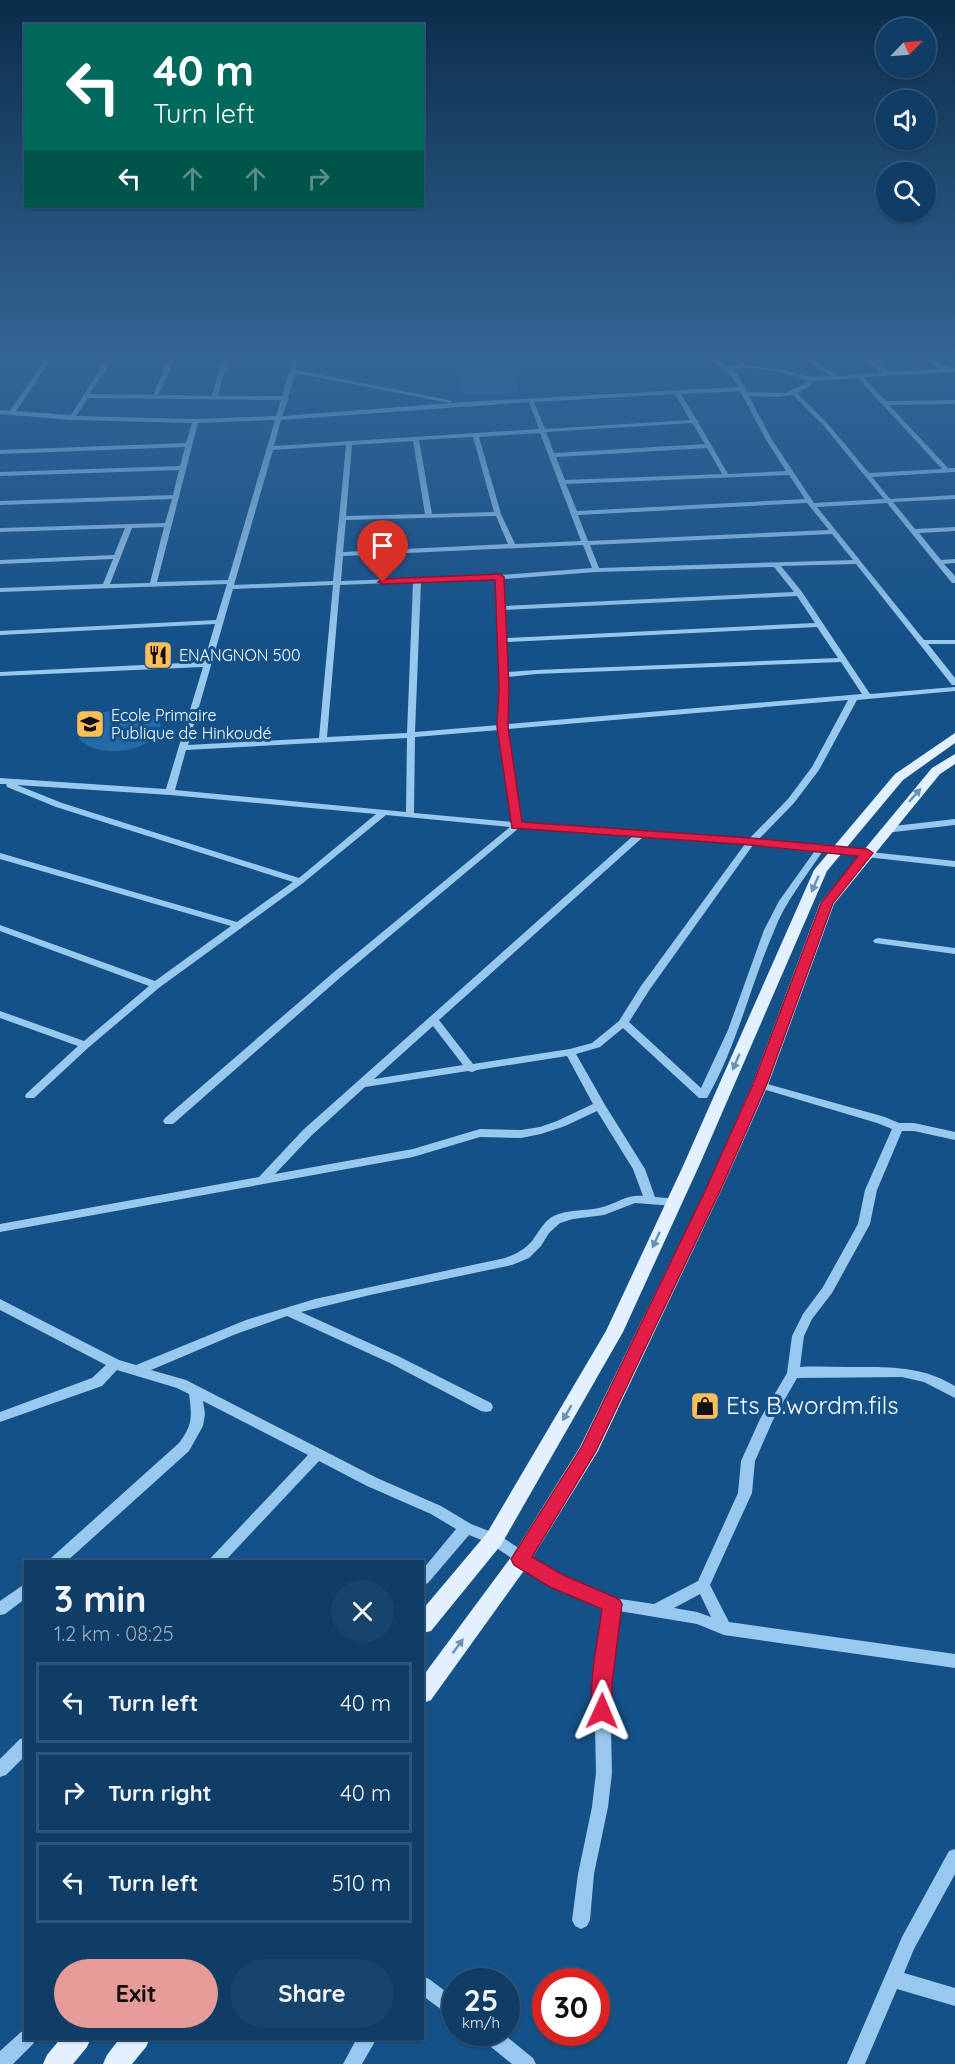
<!DOCTYPE html>
<meta charset="utf-8">
<style>
body{margin:0;font-family:Quicksand,sans-serif;background:#18446c;color:#f1f3f6;height:100vh;display:flex;flex-direction:column;font-size:22px;white-space:nowrap}
*{box-sizing:border-box;margin:0}
p{font-size:20px;color:#9baebf}
.icon{flex:none;width:33px;height:33px;fill:none;stroke:currentColor;stroke-width:2;stroke-linecap:round;stroke-linejoin:round}
.map{position:relative;flex:1;overflow:hidden}
.sheet{position:absolute;left:24px;top:1560px;width:400px;height:480px;display:flex;flex-direction:column;background:#0f3d66;border-radius:0px;box-shadow:0 2px 4px #0004,0 0 0 2px #2f567a}
.sheet>*{flex:none}
.guide{position:absolute;left:24px;top:24px;width:400px;height:183px;border-radius:0px;box-shadow:0 2px 4px #0004,0 0 0 2px #2f567a;background:#00695c;color:#fff;overflow:hidden}
.needle{width:39px;rotate:65deg}
.controls{position:absolute;left:876px;top:18px;display:grid;gap:12px}
.controls a{display:grid;place-items:center;width:60px;height:60px;border-radius:50%;background:#0f3d66;box-shadow:0 2px 4px #0004,0 0 0 2px #2f567a;font-size:30px}
.speed{position:absolute;left:442px;top:1968px;display:flex;gap:12px;font-size:30px;font-weight:700;text-align:center}
.speed>*{display:grid;place-content:center;width:78px;height:78px;border-radius:50%;background:#0f3d66;box-shadow:0 2px 4px #0004,0 0 0 2px #2f567a;line-height:1}
.speed small{font-size:15px;font-weight:400}
.speed .limit{border:9px solid #d22;background:#fff;color:#111}
.pin{position:absolute;display:grid;place-items:center;width:51px;height:51px;color:#fff;margin:-62px -26px;border-radius:50% 50% 50% 0;rotate:-45deg;box-shadow:0 0 6px #0007}
.pin .icon{rotate:45deg}
.me{position:absolute;width:66px;margin:-33px;rotate:1deg;stroke-linejoin:round;filter:drop-shadow(0 0 4px #0008)}
.turn{display:flex;align-items:center;gap:21px;height:126px;padding:0 30px;font-size:27px}
.turn .icon{width:78px;height:78px;stroke-width:2.5}
.turn b{display:block;font-size:42px;line-height:51px}
.lanes{display:flex;align-items:center;height:57px;padding:0 30px;background:#0003;justify-content:center;gap:30px;direction:ltr}
.lanes .off{opacity:.35}
.round{display:grid;place-items:center;flex:none;width:63px;height:63px;border-radius:32px;background:#18446c}
.overview{display:flex;align-items:center;justify-content:space-between;height:102px;padding:0 30px}
h1{font-size:36px;font-weight:700;line-height:45px}
.primary-button{display:flex;gap:12px;margin-top:auto;padding:12px 30px}
.primary-button a{flex:1;height:69px;border-radius:36px;background:#e69b98;color:#111;font-size:24px;font-weight:700;line-height:69px;text-align:center}
.primary-button a+a{background:#18446c;color:#f1f3f6}
ul{padding:0;list-style:none}
li{display:flex;align-items:center;gap:18px;height:81px;margin:0 12px 9px;padding:0 18px;border:3px solid #2f567a;border-radius:0px}
li div{flex:1}
li b{display:block;font-size:22px}
li em{font-style:normal}
.map>svg:first-child{display:block}
.green{fill:#236aa6}
.lines{fill:none;stroke-linecap:round;stroke-linejoin:round}
.minor{fill:#99c8ef;fill-rule:evenodd}
.major{fill:#e2f0ff;fill-rule:evenodd}
.oneway{fill:#6691b8}
.route{fill:#e11d48;stroke:#92132f;stroke-width:1.5}
.labels{text-anchor:middle;stroke-width:6;stroke-linejoin:round;paint-order:stroke}
.far-poi-label{font-size:16px;fill:#fff;stroke:#145188;text-anchor:start}
.near-poi-label{font-size:24px;fill:#fff;stroke:#145188;text-anchor:start}
</style>
<div class="map">
<svg width="955" height="2064" viewBox="0 0 955 2064">
<rect width="100%" height="100%" fill="#145188"/>
<path class="green" d="M512 360 519 393 463 394 457 361Z
M114 710C130 709 151 709 161 724L159 732C144 754 97 758 79 739L77 731C84 717 99 713 114 710Z"/>
<g class="lines">
<path class="minor" d="M48 355H54L16 411 71 415 109 355H115L90 394 153 395 171 355H177L158 395 212 396 223 355H229L218 396H282L294 355H300L296 370 453 401 450 403 295 373 288 397 289 398 282 416 466 402 738 387C727 365 717 367 698 355 709 355 719 360 728 367L740 365 729 355H735L746 365 780 369 810 377 831 376 798 355H805L839 376 883 373 857 355H864L890 372 939 369 920 355C935 355 939 369 955 368V372L863 377 886 401 955 400V404L889 405 948 468H955V472L872 477 890 499 955 495V499L893 502 915 529 955 527V531L919 533 941 560 955 559V563L944 564 955 576V583H952L887 503 817 507 924 640H955V644H928L955 678V685H952L856 564 781 566 802 592 870 694 955 687V691L857 700 819 770 794 803 758 840 955 861V867L822 852C805 878 785 902 774 931 750 986 737 1046 707 1098H699L623 1028 600 1047 576 1054 605 1105 645 1169 655 1197 678 1199 680 1202 678 1205 674 1206 635 1203 604 1215 573 1219 560 1223 549 1233 541 1246 529 1258 512 1265 370 1295 301 1312 400 1357 491 1403 493 1407 491 1411 486 1412 481 1411 390 1363 287 1316 236 1334 151 1370 186 1380 377 1478 441 1506 471 1524 499 1535 562 1577 614 1598 654 1604 698 1581 738 1493 741 1461 760 1419 787 1373 792 1336 803 1314 823 1287 858 1224 865 1190 892 1129 877 1123 756 1087 755 1085 760 1082 885 1117 899 1123H914L955 1132V1140L914 1131H902L877 1190 870 1224 832 1293 812 1319 804 1336 800 1367C816 1366 831 1367 847 1367 886 1367 921 1365 955 1386V1398L924 1382 902 1377 797 1378 773 1420 755 1461 752 1493 710 1585 729 1622 955 1654V1668L724 1635 697 1624 619 1611 610 1684 612 1773 608 1807 594 1874 590 1920 587 1926 581 1929 575 1926 572 1920 578 1874 592 1807 596 1773 594 1684 605 1607 552 1585 489 1543 469 1535 428 1583 423 1585V1569L456 1529 431 1514 367 1486 319 1461 224 1562H207L308 1455 203 1401 205 1414 203 1426 189 1451 66 1562H49L51 1558 179 1443C193 1425 192 1416 189 1394L177 1388 117 1370 102 1386 0 1422V1412L92 1378 106 1365 0 1310V1299L119 1360 136 1365 246 1320 315 1299 505 1258C516 1254 524 1250 532 1241 538 1233 542 1225 549 1219 564 1208 586 1212 603 1207 617 1203 628 1194 643 1196L633 1169 597 1111 565 1126 541 1134 521 1138 480 1137 413 1157 0 1232V1224L259 1177 303 1130 633 836 519 828 342 976 173 1124H165L163 1121 165 1118 334 972 510 827 386 815 303 883 160 987 89 1047 34 1098H26L25 1096 26 1094 78 1046 0 1018V1011L84 1041 149 986 0 931V925L155 981 231 926 0 859V853L237 922 293 882 56 807 7 787 6 784H0V778L166 789 203 667 0 676V672L204 662 215 624 0 635V631L216 620 227 584 0 592V588L103 584 113 559 0 564V560L114 555 125 528 0 532V528L165 523 172 499 0 505V501L173 495 179 470 0 476V472L180 466 185 447 0 454V450L186 443 192 423 72 420 0 414V410L10 411ZM749 368 780 372 807 380 805 384 785 393 747 392 737 374 732 369ZM858 378 942 469 869 473 827 423 797 393 810 386 812 381ZM740 391 765 438 786 471 728 474 698 422 699 421 696 419 681 394ZM675 394 690 420 545 429 534 402ZM793 395 823 425 884 499 814 503 771 438 749 396 778 397ZM88 398 281 400 276 416 195 419 76 416ZM529 402 539 429 274 446 281 420ZM275 420 228 580 157 582 198 423ZM692 423 705 444 554 453 546 432ZM540 433 581 541 515 544 501 514 479 437ZM473 437 494 512 432 514 419 440ZM413 441 425 514 346 516 352 445ZM346 445 333 581 234 585 273 450ZM707 448 722 474 565 480 556 457ZM789 475 805 499 577 511 566 484ZM807 503 829 530 588 541 578 515ZM496 516 508 544 343 552 346 520ZM164 527 150 583 110 584 132 528ZM832 534 853 560 599 568 590 545ZM583 545 592 568 500 575 341 581 343 556ZM774 567 794 592 505 606 504 579 596 572ZM497 579 500 687 499 725 415 732 421 582ZM413 582 407 733 327 737 340 585ZM333 585 319 738 188 745 233 589ZM797 596 815 623 506 638 505 610ZM817 627 838 658 536 670 507 672 506 642ZM841 662 862 694 507 724 508 677 536 674ZM848 700 812 767 788 799 749 839 521 823 507 729ZM499 730 512 822 414 813 415 737ZM407 738 406 812 175 790 186 750ZM17 785 170 795 376 814 299 878 62 803ZM643 837 745 844 641 986 619 1021 592 1043 570 1049 473 1064 439 1020ZM753 845 814 852 779 901 764 930 728 1030 701 1088 629 1022 650 989ZM433 1026 463 1065 374 1079ZM567 1056 593 1104 557 1121 540 1127 521 1130 480 1129 413 1149 275 1174 311 1136 365 1087 468 1071 472 1072 477 1070ZM700 1594 711 1617 697 1612 674 1608Z
M955 819V825L885 833 880 830 885 827Z
M878 938 955 948V954L875 943 873 941 875 939Z
M26 1583V1598L5 1614 0 1615V1601Z
M26 1737V1755L6 1775 0 1777V1759L20 1739Z
M955 1849V1874L914 1949 904 1973 955 1988V2006L897 1989 865 2064H847L902 1937 949 1851Z
M423 1976 429 1979 456 1999V2019L450 2016 423 1996Z
M26 2030V2038H36L33 2044 13 2064H0V2051L21 2032Z
M477 2032H501L533 2058 536 2064H512L480 2038Z
M357 2038H377L362 2064H343Z"/>
<path class="major" d="M955 733V743L903 780 827 871 699 1166 623 1332 501 1545 431 1631 423 1633V1609L487 1533 606 1331 683 1166 814 870 895 774Z
M955 754V764L940 774 834 904 768 1085 721 1191 598 1451 528 1565 431 1700 423 1703V1676L514 1553 580 1447 705 1191 752 1085 820 903 932 768Z
M61 2038H91L87 2047 73 2064H43L47 2055Z
M120 2038H150L146 2047 132 2064H103L107 2055Z"/>
</g>
<defs><path id="oneway-solid" d="M-6-.8H1V-3.2L6.5 0L1 3.2V.8H-6Z" transform="scale(1.5)"/></defs>
<g class="oneway">
<use href="#oneway-solid" transform="translate(915 795) rotate(-49)"/>
<use href="#oneway-solid" transform="translate(815 884) rotate(114)"/>
<use href="#oneway-solid" transform="translate(736 1062) rotate(113)"/>
<use href="#oneway-solid" transform="translate(656 1240) rotate(115)"/>
<use href="#oneway-solid" transform="translate(567 1413) rotate(120)"/>
<use href="#oneway-solid" transform="translate(458 1646) rotate(-54)"/>
</g>
<linearGradient id="sky" x2="0" y2="1"><stop stop-color="#0b2d4b"/><stop offset="0.55" stop-color="#346596"/><stop offset="1" stop-color="#346596" stop-opacity="0"/></linearGradient>
<rect width="955" height="644" fill="url(#sky)"/>
<path class="route" d="M500 574 504 577 509 687 508 727 522 822 751 838 867 849 873 853 833 903 767 1084 720 1191 596 1451 532 1557 563 1575 619 1599 622 1604 612 1684V1711L609 1717 602 1720 595 1717C585 1696 599 1634 602 1609L550 1587 514 1565 511 1559 581 1448 705 1191 753 1084 821 903 858 856 751 845 512 828 497 727 499 687 495 580 383 584 378 582 383 579Z"/>
<defs>
<g id="restaurant-square" transform="scale(1.5)"><rect x="-9" y="-9" width="18" height="18" rx="4" fill="#ffbf58" stroke="#145188"/><path d="M-5-6h1v4h1v-4h1v4h1v-4h1v5L-1.5 .5V6h-2V.5L-5-1ZM5-6V6H3V1.5H1.5Q1.5-4 5-6Z" fill="#111"/></g>
<g id="school-square" transform="scale(1.5)"><rect x="-9" y="-9" width="18" height="18" rx="4" fill="#ffbf58" stroke="#145188"/><path d="M0-5L7-2L0 1L-7-2ZM-4 1L0 2.5L4 1V4Q0 6-4 4Z" fill="#111"/></g>
<g id="shop-square" transform="scale(1.5)"><rect x="-9" y="-9" width="18" height="18" rx="4" fill="#ffbf58" stroke="#145188"/><path d="M-5-2.5h2.3a2.7 3.5 0 0 1 5.4 0H5L5.5 6h-11ZM-1.5-2.5h3a1.5 2.3 0 0 0-3 0Z" fill="#111"/></g>
</defs>
<g fill-rule="evenodd">
<use href="#restaurant-square" x="158" y="655"/>
<use href="#school-square" x="90" y="724"/>
<use href="#shop-square" x="705" y="1406"/>
</g>
<g class="labels">
<g class="far-poi-label">
<text x="179" y="661">ENANGNON 500</text>
<text x="111" y="721">Ecole Primaire<tspan x="111" dy="18">Publique de Hinkoudé</tspan></text>
</g>
<g class="near-poi-label">
<text x="726" y="1414">Ets B.wordm.fils</text>
</g>
</g>
</svg>
<div class="controls">
<a><svg class="needle" viewBox="-14 -14 28 28"><path d="M0-13l5 13h-10z" fill="#e53935"/><path d="M0 13l5-13h-10z" fill="#9baebf"/></svg></a>
<a><svg class="icon" aria-label="sound" viewBox="0 0 24 24"><path d="M4 9h4l5-4v14l-5-4H4zM17 9q2 3 0 6"/></svg></a>
<a><svg class="icon" aria-label="search" viewBox="0 0 24 24"><circle cx="10" cy="10" r="6"/><path d="M15 15l6 6"/></svg></a>
</div>
<div class="speed"><div>25<small>km/h</small></div><div class="limit">30</div></div>
<div class="pin" style="left:383px;top:582px;background:#d93025"><svg class="icon" aria-label="arrive" viewBox="0 0 24 24"><path d="M6 21V4h12l-3 4 3 4H6"/></svg></div>
<svg class="me" style="left:602px;top:1711px" viewBox="-20 -20 40 40"><path d="M0-17L14 15 0 8-14 15z" fill="#e11d48" stroke="#fff" stroke-width="4"/></svg>
<div class="guide">
<div class="turn"><svg class="icon" aria-label="left" viewBox="0 0 24 24"><path d="M17 20v-9H6M10 6l-5 5 5 5"/></svg><div><b>40 m</b>Turn left</div></div>
<div class="lanes"><svg class="icon" aria-label="left" viewBox="0 0 24 24"><path d="M17 20v-9H6M10 6l-5 5 5 5"/></svg><svg class="icon off" aria-label="ahead" viewBox="0 0 24 24"><path d="M12 20V5M6 11l6-6 6 6"/></svg><svg class="icon off" aria-label="ahead" viewBox="0 0 24 24"><path d="M12 20V5M6 11l6-6 6 6"/></svg><svg class="icon off" aria-label="right" viewBox="0 0 24 24"><path d="M7 20v-9h11M14 6l5 5-5 5"/></svg></div>
</div>
<section class="sheet">
<div class="overview"><div><h1>3 min</h1><p>1.2 km · 08:25</p></div><a class="round"><svg class="icon" aria-label="close" viewBox="0 0 24 24"><path d="M6 6l12 12M18 6L6 18"/></svg></a></div>
<ul>
<li><svg class="icon" aria-label="left" viewBox="0 0 24 24"><path d="M17 20v-9H6M10 6l-5 5 5 5"/></svg><div><b>Turn left</b></div><em>40 m</em></li>
<li><svg class="icon" aria-label="right" viewBox="0 0 24 24"><path d="M7 20v-9h11M14 6l5 5-5 5"/></svg><div><b>Turn right</b></div><em>40 m</em></li>
<li><svg class="icon" aria-label="left" viewBox="0 0 24 24"><path d="M17 20v-9H6M10 6l-5 5 5 5"/></svg><div><b>Turn left</b></div><em>510 m</em></li>
</ul>
<div class="primary-button"><a>Exit</a><a>Share</a></div>
</section>
</div>
